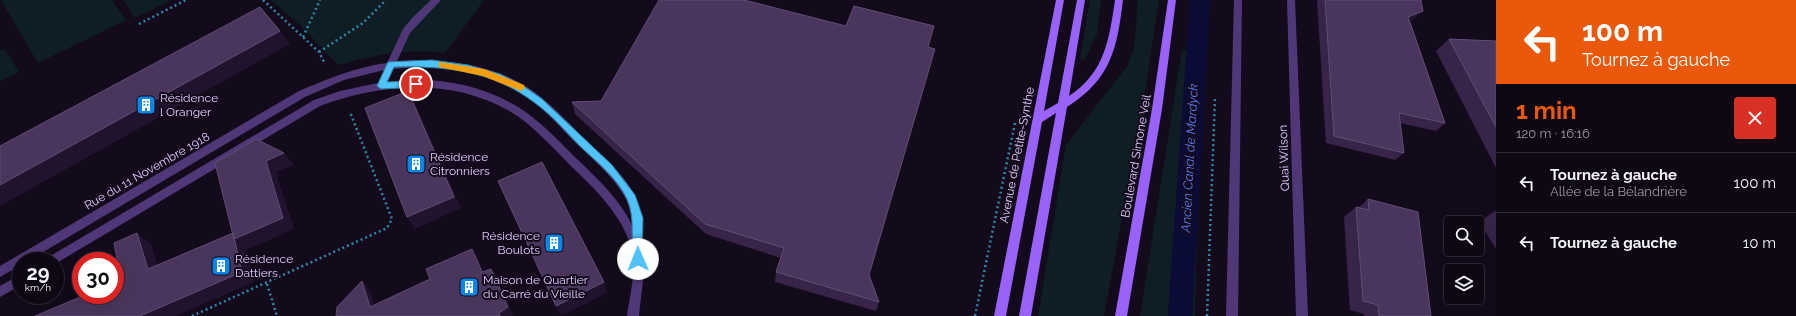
<!DOCTYPE html>
<html lang="fr">
<meta charset="utf-8">
<style>
body{margin:0;font-family:Raleway,sans-serif;background:#1c1622;color:#f1f3f6;height:100vh;display:flex;flex-direction:column;font-size:15px;white-space:nowrap}
*{box-sizing:border-box;margin:0}
p{font-size:13px;color:#9b9aa0}
.icon{flex:none;width:22px;height:22px;fill:none;stroke:currentColor;stroke-width:2;stroke-linecap:round;stroke-linejoin:round}
.map{position:relative;flex:1;overflow:hidden}
.panel{display:flex;flex-direction:column;background:#0e0814;width:300px}
.panel>*{flex:none}
.top-card{background:#ea580c;color:#fff;overflow:hidden}
.buttons{position:absolute;left:1444px;top:216px;display:grid;gap:8px}
.buttons a{display:grid;place-items:center;width:40px;height:40px;border-radius:4px;background:#0e0814;box-shadow:0 4px 16px #0002,0 0 0 1px #2e2934;font-size:20px}
.speed{position:absolute;left:12px;top:252px;display:flex;gap:8px;font-size:20px;font-weight:700;text-align:center}
.speed>*{display:grid;place-content:center;width:52px;height:52px;border-radius:50%;background:#0e0814;box-shadow:0 4px 16px #0002,0 0 0 1px #2e2934;line-height:1}
.speed small{font-size:10px;font-weight:400}
.speed .limit{border:6px solid #d22;background:#fff;color:#111}
.pin{position:absolute;display:grid;place-items:center;width:34px;height:34px;color:#fff;margin:-17px;border:2px solid #fff;border-radius:50%;box-shadow:0 1px 4px #0007}
.me{position:absolute;width:44px;margin:-22px;rotate:359deg;stroke-linejoin:round;filter:drop-shadow(0 0 3px #0008)}
.turn{display:flex;align-items:center;gap:14px;height:84px;padding:0 20px;font-size:18px}
.turn .icon{width:52px;height:52px;stroke-width:2.5}
.turn b{display:block;font-size:28px;line-height:34px}
.round{display:grid;place-items:center;flex:none;width:42px;height:42px;border-radius:4px;background:#1c1622}
.overview{display:flex;align-items:center;justify-content:space-between;height:68px;padding:0 20px}
h1{font-size:24px;font-weight:700;line-height:30px;color:#ea580c}
ul{padding:0;list-style:none}
li{display:flex;align-items:center;gap:12px;height:60px;padding:0 20px;border-top:1px solid #2e2934}
li div{flex:1}
li b{display:block;font-size:15px}
li em{font-style:normal}
main{display:flex;flex:1;min-height:0}
.map>svg:first-child{display:block}
.green{fill:#0f1e25}
.water{fill:#0a0b36}
.lines{fill:none;stroke-linecap:round;stroke-linejoin:round}
.path{stroke:#3187a8;stroke-width:2.5;stroke-dasharray:2 3;stroke-linecap:butt}
.lane{fill:#503878;fill-rule:evenodd}
.street{fill:#503878;fill-rule:evenodd}
.secondary{fill:#9962f9;fill-rule:evenodd}
.wall{fill:#382449}
.shaded-wall{fill:#21132e}
.building{fill:#4a365c;stroke:#614d75}
.route{fill:#4fc3f7;stroke:#337fa1}
.slow{fill:#f59e0b}
.labels{text-anchor:middle;stroke-width:4;stroke-linejoin:round;paint-order:stroke}
.poi-label{font-size:12px;fill:#e0c8fd;stroke:#130b1b;text-anchor:start}
.street-label{font-size:12px;fill:#e0c8fd;stroke:#130b1b}
.water-label{font-size:13px;font-style:italic;fill:#5a79f9;stroke:#130b1b}
</style>
<main>
<div class="map">
<svg width="1496" height="316" viewBox="0 0 1496 316">
<rect width="100%" height="100%" fill="#130b1b"/>
<path class="green" d="M1 0H112L126 20 38 63Z
M123 0H171L135 18Z
M271 0H484L445 53C403 48 378 55 338 65L300 25Z
M1090 0H1101L1097 34 1085 60 1080 59Z
M1138 0H1159L1144 99 1104 316H1038L1066 145 1128 65 1134 48Z
M4 48 19 72 0 81V50Z
M1182 49 1187 51 1168 316H1140Z
M1197 223 1195 316H1192Z"/>
<path class="water" d="M1190 0H1210L1192 316H1168Z"/>
<g class="lines">
<path class="path" d="M263 0 319 52 325 64
M139 24 186 0
M303 37 320 0
M319 52 363 23 386 0
M267 284 277 316
M192 316 387 228 392 219 350 112
M975 316 1015 123
M1207 316 1215 97"/>
<path class="lane" d="M1234 0H1242L1238 316H1226Z"/>
<path class="street" d="M431 0H441L410 33 397 61C442 58 495 64 533 91 554 106 570 125 588 142 607 160 628 178 638 202 644 218 641 234 642 250 642 257 644 264 644 271 643 286 640 301 639 316H627C630 294 637 269 631 247 622 215 595 189 572 167 553 148 534 126 511 112 453 78 382 83 320 106L55 264V261H46L47 258 314 100 340 91 378 83 384 70 344 80 305 97 28 261H21V265L0 277V266L299 91C327 79 356 67 387 63L403 29 412 18ZM418 67C447 68 477 71 504 83 535 97 557 124 580 147 595 161 612 176 623 194 629 203 631 214 632 225 620 200 598 179 578 160 562 144 546 127 527 113 488 85 434 75 388 82L393 69Z
M1287 0H1295L1308 316H1296Z
M21 274V285L0 297V286Z"/>
<path class="secondary" d="M1056 0H1064L1044 111 1058 103 1077 0H1085L1069 96C1105 72 1109 40 1115 0H1123C1117 49 1111 79 1067 107L1031 316H1019L1056 113 1042 122 1006 316H994Z
M1168 0H1176L1162 109 1127 316H1115L1152 109Z"/>
</g>
<path class="wall" d="M1317 0H1421L1414 19 1410 21 1445 123 1436 131 1400 123 1404 153 1395 160 1326 143Z
M1449 39 1496 41V168L1436 51Z
M601 101 869 275 879 302 876 311 775 282 776 272 781 258 706 234 575 114 572 102Z
M1368 199 1431 316H1364V314L1350 310 1344 217 1356 207 1358 208Z
M1495 211H1496V249L1479 222Z"/>
<path class="shaded-wall" d="M1423 11 1414 19 1400 25 1408 17Z
M280 31 290 44 0 206V185Z
M408 91 415 104 461 208 415 229 407 217Z
M284 153 294 165 276 172 294 229 246 250 254 282 176 316H140L233 233 266 161Z
M137 233 151 244 162 279 148 269Z
M472 249 478 259 488 282 482 272Z
M491 269 497 279 513 316H500L499 313Z
M362 281 370 291 378 316 370 307Z
M604 282 607 293 561 316 556 306Z"/>
<path class="building" d="M659 0H744L846 26 854 6 934 26 928 47 935 49 869 275 879 302 776 272 784 248 705 224 572 102 601 101Z
M1325 0H1421L1423 11 1408 17 1445 123 1399 113 1404 153 1334 136Z
M260 7 280 31 0 185V146Z
M1449 39 1496 41V127Z
M408 91 454 197 407 217 365 108Z
M256 139 284 153 266 161 283 218 234 239 215 163Z
M542 162 604 282 556 306 498 181Z
M1368 199 1418 212 1431 316H1379L1378 305 1363 301 1356 207 1369 210Z
M137 233 148 269 233 233 242 272 140 316H35L85 295H115V282L121 280 114 243Z
M472 249 482 272 491 269 508 307 499 313 500 316H336L337 307 362 281 370 307 430 279 426 269Z"/>
<path class="route" d="M432 60 468 65 500 74 522 85 542 99 612 165 635 195 643 218 642 262 638 264 633 259C630 239 636 219 627 199 618 179 597 162 581 147 566 132 552 115 535 103 492 70 445 66 394 67L387 82 416 81 419 82V87L381 89 377 86 388 62Z"/>
<path class="slow" d="M439 62 484 69 524 85 525 88 521 91 483 76 439 67Z"/>
<defs>
<g id="building-square" transform="scale(1)"><rect x="-9" y="-9" width="18" height="18" rx="4" fill="#0986e8" stroke="#130b1b"/><path d="M-4-6H4V6H1V3H-1V6H-4ZM-2.5-4.3h1.7v1.8h-1.7ZM.8-4.3h1.7v1.8H.8ZM-2.5-1h1.7V.8h-1.7ZM.8-1h1.7V.8H.8Z" fill="#fff"/></g>
</defs>
<g fill-rule="evenodd">
<use href="#building-square" x="146" y="105"/>
<use href="#building-square" x="416" y="164"/>
<use href="#building-square" x="554" y="243"/>
<use href="#building-square" x="221" y="266"/>
<use href="#building-square" x="469" y="287"/>
</g>
<g class="labels">
<g class="poi-label">
<text x="160" y="102">Résidence<tspan x="160" dy="14">l Oranger</tspan></text>
<text x="430" y="161">Résidence<tspan x="430" dy="14">Citronniers</tspan></text>
<text x="540" y="240" text-anchor="end">Résidence<tspan x="540" dy="14">Boulots</tspan></text>
<text x="235" y="263">Résidence<tspan x="235" dy="14">Dattiers</tspan></text>
<text x="483" y="284">Maison de Quartier<tspan x="483" dy="14">du Carré du Vieille</tspan></text>
</g>
<g class="street-label">
<text transform="translate(1017 155) rotate(-79)" y="4">Avenue de Petite-Synthe</text>
<text transform="translate(1136 156) rotate(-80)" y="4">Boulevard Simone Veil</text>
<text transform="translate(1284 158) rotate(-92)" y="4">Quai Wilson</text>
<text transform="translate(147 171) rotate(-30)" y="4">Rue du 11 Novembre 1918</text>
</g>
<g class="water-label">
<text transform="translate(1189 158) rotate(-87)" y="5">Ancien Canal de Mardyck</text>
</g>
</g>
</svg>
<div class="buttons">
<a><svg class="icon" aria-label="search" viewBox="0 0 24 24"><circle cx="10" cy="10" r="6"/><path d="M15 15l6 6"/></svg></a>
<a><svg class="icon" aria-label="layers" viewBox="0 0 24 24"><path d="M12 4l9 5-9 5-9-5zM3 14l9 5 9-5"/></svg></a>
</div>
<div class="speed"><div>29<small>km/h</small></div><div class="limit">30</div></div>
<div class="pin" style="left:416px;top:84px;background:#d93025"><svg class="icon" aria-label="arrive" viewBox="0 0 24 24"><path d="M6 21V4h12l-3 4 3 4H6"/></svg></div>
<svg class="me" style="left:638px;top:259px" viewBox="-20 -20 40 40"><circle r="19" fill="#fff"/><path d="M0-13L10 11 0 6-10 11z" fill="#4fc3f7"/></svg>
</div>
<section class="panel">
<div class="top-card">
<div class="turn"><svg class="icon" aria-label="left" viewBox="0 0 24 24"><path d="M17 20v-9H6M10 6l-5 5 5 5"/></svg><div><b>100 m</b>Tournez à gauche</div></div>
</div>
<div class="overview"><div><h1>1 min</h1><p>120 m · 16:16</p></div><a class="round" style="background:#d93025;color:#fff"><svg class="icon" aria-label="close" viewBox="0 0 24 24"><path d="M6 6l12 12M18 6L6 18"/></svg></a></div>
<ul>
<li><svg class="icon" aria-label="left" viewBox="0 0 24 24"><path d="M17 20v-9H6M10 6l-5 5 5 5"/></svg><div><b>Tournez à gauche</b><p>Allée de la Bélandrière</p></div><em>100 m</em></li>
<li><svg class="icon" aria-label="left" viewBox="0 0 24 24"><path d="M17 20v-9H6M10 6l-5 5 5 5"/></svg><div><b>Tournez à gauche</b></div><em>10 m</em></li>
</ul>
</section>
</main>
